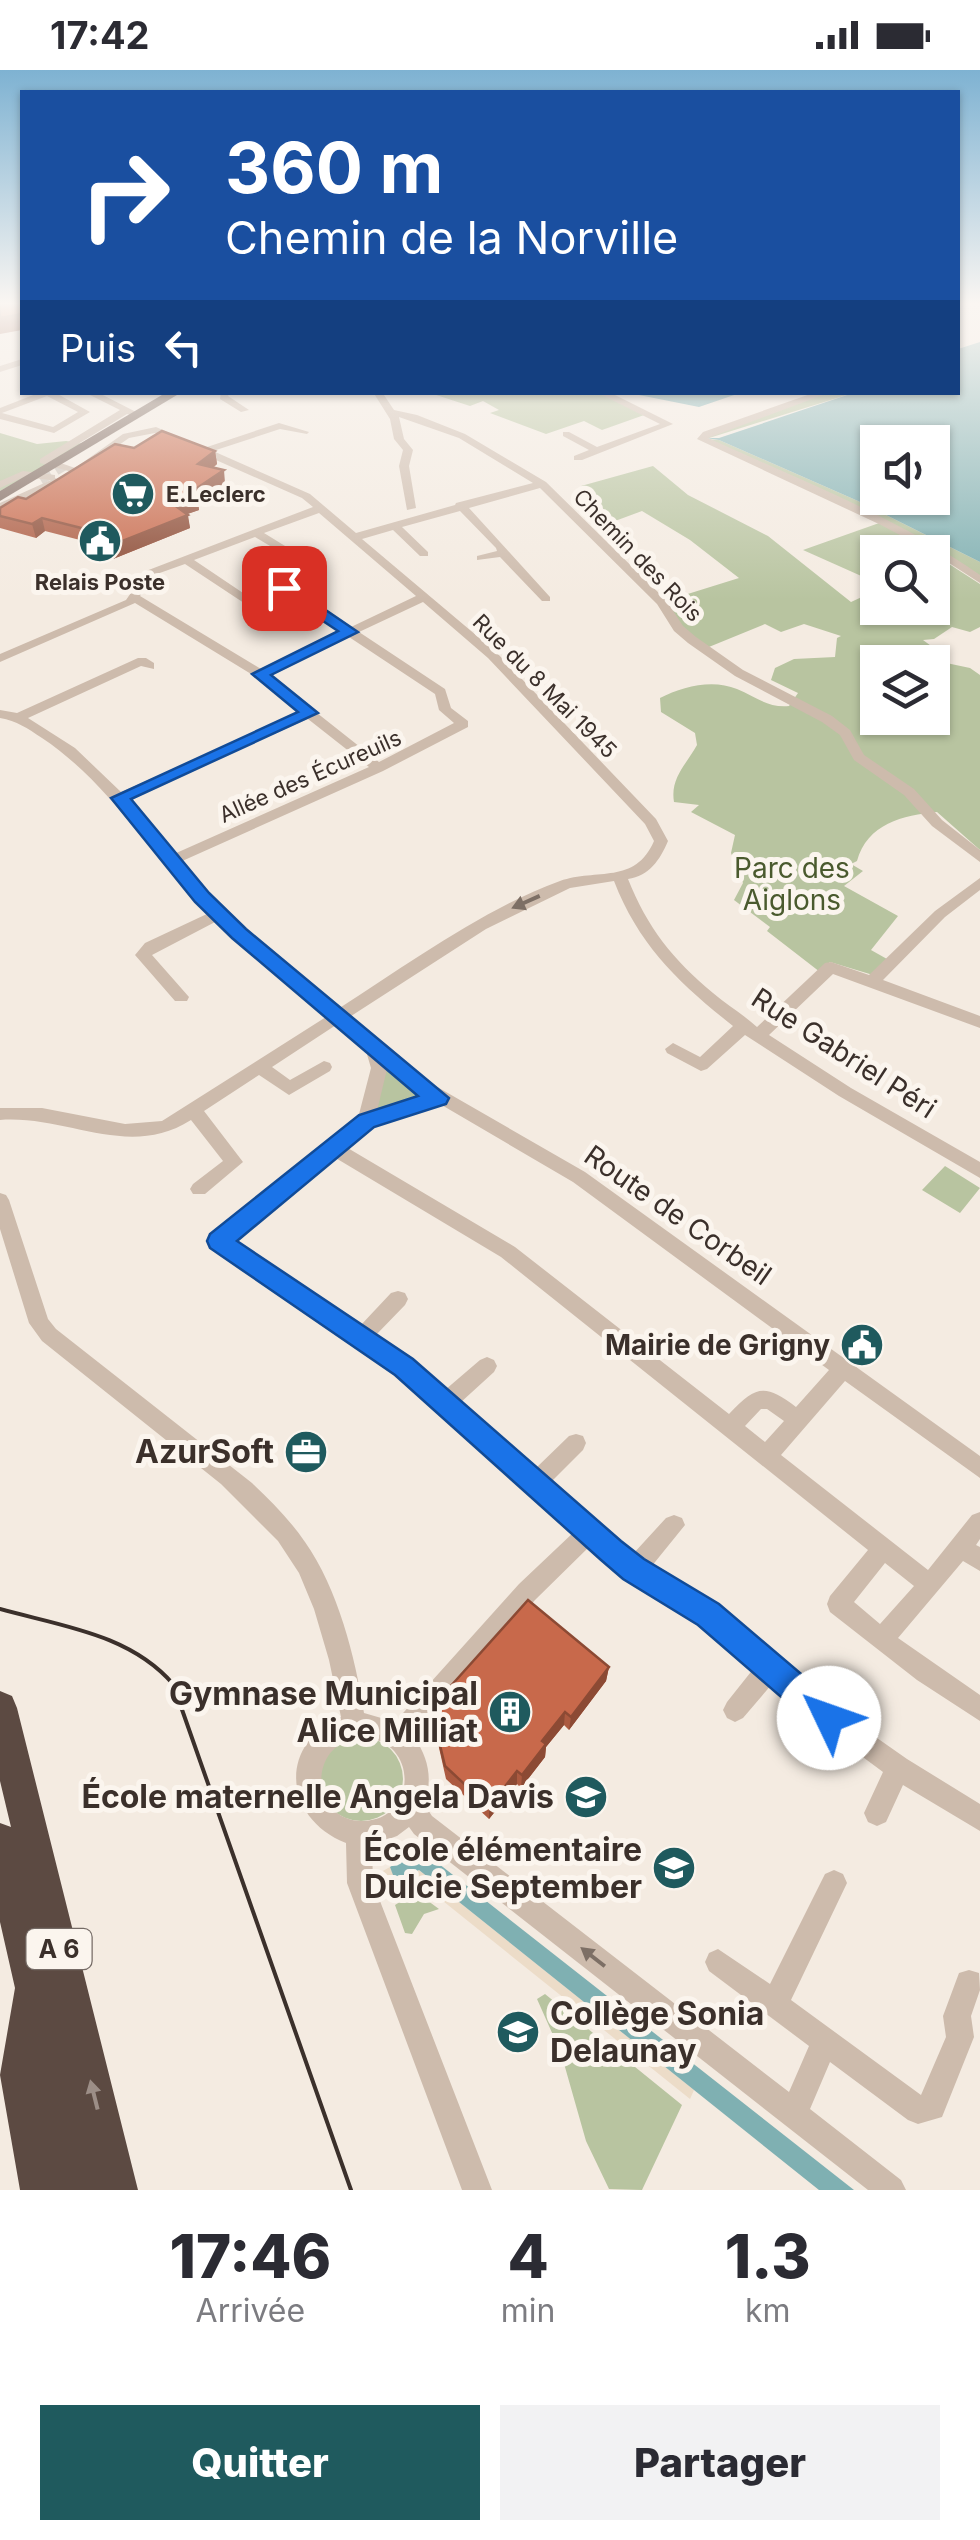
<!DOCTYPE html>
<html lang="fr">
<meta charset="utf-8">
<style>
body{margin:0;font-family:Inter,sans-serif;background:#f2f2f3;color:#2b2b33;height:100vh;display:flex;flex-direction:column;font-size:38px;white-space:nowrap}
*{box-sizing:border-box;margin:0}
p{font-size:32px;color:#7c7c81}
.icon{flex:none;width:55px;height:55px;fill:none;stroke:currentColor;stroke-width:2;stroke-linecap:round;stroke-linejoin:round}
.map{position:relative;height:2120px;overflow:hidden}
.details{display:flex;flex-direction:column;background:#fff;flex:1}
.details>*{flex:none}
.guide{position:absolute;left:20px;top:20px;width:940px;height:305px;border-radius:0px;box-shadow:0 2px 8px #0004;background:#1a4fa0;color:#fff;overflow:hidden}
.buttons{position:absolute;left:860px;top:355px;display:grid;gap:20px}
.buttons a{display:grid;place-items:center;width:90px;height:90px;border-radius:0px;background:#fff;box-shadow:0 2px 8px #0004;font-size:50px}
.pin{position:absolute;display:grid;place-items:center;width:85px;height:85px;color:#fff;margin:-42px;border-radius:20px;box-shadow:0 5px 15px #0006}
.me{position:absolute;width:110px;margin:-55px;rotate:312deg;stroke-linejoin:round;filter:drop-shadow(0 0 8px #0008)}
.turn{display:flex;align-items:center;gap:35px;height:210px;padding:0 40px;font-size:45px}
.turn .icon{width:130px;height:130px;stroke-width:2.5}
.turn b{display:block;font-size:70px;line-height:85px}
.then{display:flex;align-items:center;height:95px;padding:0 40px;background:#0003;gap:20px;font-size:38px}
.eta{display:flex;justify-content:space-evenly;align-items:center;height:170px;text-align:center}
.eta b{font-size:60px;font-weight:800;line-height:70px}
.button{display:flex;gap:20px;margin-top:auto;padding:20px 40px}
.button a{flex:1;height:115px;border-radius:0px;background:#1f5a5e;color:#fff;font-size:40px;font-weight:800;line-height:115px;text-align:center}
.button a+a{background:#f2f2f3;color:#2b2b33}
.status{display:flex;justify-content:space-between;align-items:center;height:70px;padding:0 50px;background:#fff;direction:ltr}
.status svg{height:28px;fill:currentColor}
.map>svg:first-child{display:block}
.green{fill:#b8c4a0;fill-rule:evenodd}
.plaza{fill:#ecdcc8}
.water{fill:#7fb0b2;fill-rule:evenodd}
.lines{fill:none;stroke-linecap:round;stroke-linejoin:round}
.major-tunnel{stroke:#cfc6bd;stroke-width:12;stroke-dasharray:12 6;stroke-linecap:butt}
.minor{fill:#cdbbac;fill-rule:evenodd}
.major{fill:#7d675c;fill-rule:evenodd}
.highway{fill:#5c4a42;fill-rule:evenodd}
.tram{stroke:#3b302b;stroke-width:4}
.wall{fill:#ac5a40}
.shaded-wall{fill:#8c4a34}
.building{fill:#c8694b;stroke:#8c4a34;stroke-width:2.5}
.oneway{fill:#7d6f65}
.oneway2{fill:#9c8e87}
.route{fill:#1a73e8;stroke:#114b97;stroke-width:2.5}
.labels{text-anchor:middle;stroke-width:10;stroke-linejoin:round;paint-order:stroke}
.far-poi-label{font-size:22px;font-weight:bold;fill:#3b302b;stroke:#fbf5ee;text-anchor:start}
.far-street-label{font-size:22px;fill:#3b302b;stroke:#fbf5ee}
.shield{fill:#fbf5ee;stroke:#756b66;stroke-width:2.5}
.shield-label{font-size:25px;font-weight:bold;fill:#3b302b}
.park-label{font-size:28px;fill:#4a5a2e;stroke:#fbf5ee}
.street-label{font-size:28px;fill:#3b302b;stroke:#fbf5ee}
.poi-label{font-size:28px;font-weight:bold;fill:#3b302b;stroke:#fbf5ee;text-anchor:end}
.near-poi-label{font-size:32px;font-weight:bold;fill:#3b302b;stroke:#fbf5ee;text-anchor:end}
</style>
<div class="status"><b>17:42</b><svg viewBox="0 0 49 12"><path d="M0 12V9h3v3zM5 12V6h3v6zM10 12V3h3v9zM15 12V0h3v12zM26 1h20v11H26zM47 4h2v5h-2z"/></svg></div>
<div class="map">
<svg width="980" height="2120" viewBox="0 0 980 2120">
<rect width="100%" height="100%" fill="#f4ebe1"/>
<path class="green" d="M430 323H600L647 344 602 360 584 351 546 364 490 343 499 340 483 331 470 336Z
M827 323H853L706 369 719 370 858 431 980 492V510L907 465 932 482H878L877 513 803 480 882 452 702 369 706 364Z
M0 363 37 374 66 371 84 374 0 421Z
M653 396 688 425 768 466 851 532 877 520 878 538H932V483L980 514V557L970 562 952 557 934 569 923 570 938 581 937 591 970 598 980 605V780L937 742C903 745 867 754 857 791L851 794 863 801 844 816 898 846 871 880 887 889 873 905 830 892 820 902 767 861 770 857 734 830 743 813 731 783 735 765 691 742 699 735 674 732C670 708 686 695 697 675L695 663 661 642 660 628C683 616 713 609 737 619 756 627 768 638 789 636L798 623 771 610 775 598 794 589 835 587 837 568 841 566 804 554 781 562 765 554 704 579 678 558 662 532 739 508 690 470 642 441 615 451 581 416ZM878 592H932V648H878Z
M387 996 422 1024 420 1028 379 1042 375 1040Z
M945 1096 980 1118 960 1143 922 1120Z
M319 1709a42 42 0 1 1 84 0a42 42 0 1 1-84 0Z
M416 1822 439 1839 424 1844 412 1864 405 1863 395 1835Z
M545 1924 682 2035 642 2120 609 2119 586 2071 561 1983 537 1929Z"/>
<path class="plaza" d="M390 1797 397 1813 419 1800 694 2020 690 2029 418 1811 391 1826 381 1802Z"/>
<path class="water" d="M980 272V492L858 431 719 370 706 368H719L853 323 958 322V279ZM878 372H932V428H878Z
M629 323H740L699 337Z
M420 1779 854 2120H819L419 1800 396 1813 390 1797Z"/>
<g class="lines">
<path class="major-tunnel" d="M40 409 63 395"/>
<path class="minor" d="M22 289V295L0 302V296Z
M41 322H54L90 342 54 363 0 349V338ZM47 326 78 342 53 357 2 343Z
M84 322H97L138 343 133 346 127 344 52 390 75 398 123 364 156 357 204 378 279 353 309 362 307 364 280 359 213 381 310 424 356 463 455 435 456 433 533 413 459 368 399 347 404 369 413 380 409 396 416 438 407 440 399 396 403 380 394 369 390 349 373 322H382L394 340 417 345 465 364 546 412 666 530 683 556 696 567 743 600 832 646 850 660 864 685 914 719 942 750 980 780V792L932 756 904 725 854 690 840 665 822 652 735 606 688 573 674 561 657 534 540 418 469 438 550 527V531H542L500 487 477 490V486L497 481 496 478 460 441 402 457 428 482V486H420L393 460 362 469 496 582 656 749 668 771C660 790 649 806 628 809 647 857 673 890 713 923 727 935 744 945 757 957L825 893 831 892 869 905 935 841 980 808V820L945 847 883 910 980 946V958L833 904 769 965 851 1018 980 1092V1108L839 1026 745 965 707 999 701 1001 667 983 665 979 673 973 700 987 733 956C680 914 639 876 614 811L570 818 486 859 348 948 413 1003 585 1102 980 1386V1408L845 1311 781 1385 928 1500 972 1445 980 1442V1469L976 1475 980 1477V1501L963 1491 898 1568 980 1625V1651L917 1610 830 1542 827 1534 830 1526 868 1480 501 1187 334 1087 233 1170 360 1256 391 1223 398 1221 405 1223 408 1229 405 1235 375 1266 411 1291 445 1320 480 1290 487 1287 494 1290 497 1296 494 1302 460 1333 535 1399 569 1366 576 1364 583 1366 586 1373 583 1380 551 1412 633 1484 666 1448 674 1445 682 1448 685 1455 651 1497 717 1536 837 1640 907 1689 980 1734V1761L903 1715 886 1752 877 1756 868 1752 864 1743 883 1702 821 1656 772 1614 743 1648 735 1652 727 1648 723 1640 727 1632 754 1598 701 1552 626 1507 591 1475 535 1530 414 1667C429 1689 433 1710 424 1734L432 1746 789 2022 809 1976 709 1901 705 1892 709 1883 718 1879 770 1914 825 1804 834 1800 843 1804 847 1813 791 1930 921 2025 946 1967 943 1946 959 1903 969 1900 979 1903 980 1920 971 1946 974 1967 942 2047 918 2054 908 2050 830 1992 810 2039 901 2110 906 2120H868L414 1764 409 1757 397 1766 372 1775 373 1813 492 2120H462L347 1813 346 1773C284 1749 277 1674 341 1647L329 1590 314 1539 299 1503 278 1471 221 1414 42 1271 29 1253 0 1159V1123L6 1125 9 1130 48 1249 56 1259 252 1413C271 1431 290 1450 305 1472 338 1519 355 1586 364 1643L395 1652 519 1514 575 1461 443 1344 436 1341 433 1335 397 1303 212 1176 210 1171 212 1166 358 1048 371 998 366 981 336 955 272 997 290 1010 324 991 330 993 332 997 330 1001 289 1025 259 1005 204 1041 243 1092 205 1124H193L190 1119 193 1114 223 1091 191 1050C128 1090 68 1045 0 1050V1038H42L125 1054 162 1051 326 947 217 851 152 885 189 927 187 931H175L135 885 145 873 209 843C150 786 111 714 42 668 27 658 17 651 0 648V640L17 643 138 588H146L154 593V599L141 596 28 648 75 678 121 722 300 643 256 607 135 533 0 592V584L126 530 146 501 313 437 302 428 155 363 129 368 82 401 87 404 86 406 40 393V389L120 340ZM319 443 416 526 351 557 293 519 322 508 324 500 264 463ZM255 467 312 501V504L249 527 194 490ZM185 494 244 533H252L283 522 341 561 261 599 140 526 154 505ZM423 532 488 588 645 754 654 771C635 815 597 798 560 811 483 839 407 895 338 939 283 892 227 848 180 792L383 701 468 657V651L451 638 445 619 359 562ZM349 567 435 624 439 640 454 653 379 692 269 605ZM308 649 369 697 174 784 127 729ZM387 999 425 1026 377 1041ZM440 1034 573 1112 829 1300 796 1337C764 1313 756 1316 729 1344L515 1177 346 1077 372 1056ZM761 1339H767L784 1351 765 1372 745 1356ZM885 1493 914 1516 880 1554 854 1532ZM363 1667C420 1671 417 1750 363 1751 309 1751 306 1671 363 1667Z
M221 322H230L228 326 249 340 241 342 220 329Z
M596 322H609L673 354 582 390H574V386L589 380 563 366V362H569L597 377 660 354Z
M816 322H831L708 368C800 410 897 447 980 505V513L932 482 881 455 697 369 703 362Z
M23 401 55 405V408L62 411 0 440V433L51 410 24 407 0 418V411Z"/>
<path class="major" d="M167 322H182L0 431V421Z"/>
<path class="highway" d="M0 1621 12 1626 17 1638 138 2120H20L0 2005 15 1918 0 1852V1753L11 1757 0 1711Z"/>
<path class="tram" d="M0 1539C61 1556 130 1564 173 1614L351 2120"/>
</g>
<path class="wall" d="M134 378 215 381 217 394 213 398 225 413 198 432 199 440 187 444 190 458 113 489 83 481 80 470 45 461 36 468 0 458V438L26 429Z
M609 1597 606 1611 569 1660 564 1655 546 1677 545 1687 521 1718 517 1714 489 1749 446 1709 433 1651 431 1638Z"/>
<path class="shaded-wall" d="M22 244V260L0 264V248Z
M215 381 217 394 200 407 198 394Z
M224 400 225 413 198 432 199 440 176 448 173 434Z
M188 445 190 458 113 489 110 476Z
M42 448 45 461 36 468 32 454Z
M609 1597 606 1611 569 1660 571 1647Z
M565 1642 564 1655 546 1677 545 1687 521 1718 522 1705 542 1671Z
M517 1701V1714L489 1749V1737Z"/>
<path class="building" d="M0 233H22V244L0 248Z
M162 361 215 381 198 394 224 400 191 422 197 427 173 434 188 445 110 476 80 468 89 460 42 448 32 454 0 446V438L18 427 26 429 115 374 134 378Z
M528 1530 609 1597 571 1647 565 1642 542 1671 546 1674 522 1705 517 1701 489 1737 445 1696 431 1638Z"/>
<defs><path id="oneway-solid" d="M-6-.8H1V-3.2L6.5 0L1 3.2V.8H-6Z" transform="scale(2.5)"/></defs>
<g class="oneway">
<use href="#oneway-solid" transform="translate(526 832) rotate(156)"/>
<use href="#oneway-solid" transform="translate(593 1887) rotate(-142)"/>
</g>
<use class="oneway2" href="#oneway-solid" transform="translate(94 2025) rotate(-104)"/>
<linearGradient id="sky" x2="0" y2="1"><stop stop-color="#7eb2d2"/><stop offset="0.44" stop-color="#faf6f2"/><stop offset="1" stop-color="#faf6f2" stop-opacity="0"/></linearGradient>
<rect width="980" height="530" fill="url(#sky)"/>
<path class="route" d="M278 515H289L358 562 271 605 318 643 131 729 209 823 246 859 449 1028 446 1034 374 1057 237 1171 413 1289 621 1471 644 1489 719 1534 840 1637 845 1648 840 1659 829 1664 818 1659 698 1555 623 1509 601 1490 395 1305 210 1178 207 1171 210 1164 359 1045 418 1026 232 868 195 832 111 728 298 642 252 604 338 561 278 521Z"/>
<defs>
<g id="supermarket-disc" transform="scale(2.25)"><circle r="9.5" fill="#1f5a5e" stroke="#fbf5ee"/><path d="M-6-5.5h2.5l.6 2H6L4.5 2H-2.5L-4.4-4H-6ZM-1.5 3.2a1.3 1.3 0 1 0 .1 0ZM3 3.2a1.3 1.3 0 1 0 .1 0Z" fill="#fff"/></g>
<g id="civic-disc" transform="scale(2.25)"><circle r="9.5" fill="#1f5a5e" stroke="#fbf5ee"/><path d="M-.6-6.5H3V-4.5H.6V-3L4-1V1h2V6H-6V1h2V-1L-.6-3ZM-1.2 2.5V6h2.4V2.5Z" fill="#fff"/></g>
<g id="office-disc" transform="scale(2.25)"><circle r="9.5" fill="#1f5a5e" stroke="#fbf5ee"/><path d="M-6-3h4V-5.5h4V-3h4V5H-6ZM-1-4.5V-3h2v-1.5ZM-6 0V1H6V0Z" fill="#fff"/></g>
<g id="building-disc" transform="scale(2.25)"><circle r="9.5" fill="#1f5a5e" stroke="#fbf5ee"/><path d="M-4-6H4V6H1V3H-1V6H-4ZM-2.5-4.3h1.7v1.8h-1.7ZM.8-4.3h1.7v1.8H.8ZM-2.5-1h1.7V.8h-1.7ZM.8-1h1.7V.8H.8Z" fill="#fff"/></g>
<g id="school-disc" transform="scale(2.25)"><circle r="9.5" fill="#1f5a5e" stroke="#fbf5ee"/><path d="M0-5L7-2L0 1L-7-2ZM-4 1L0 2.5L4 1V4Q0 6-4 4Z" fill="#fff"/></g>
</defs>
<g fill-rule="evenodd">
<use href="#supermarket-disc" x="133" y="424"/>
<use href="#civic-disc" x="100" y="471"/>
<use href="#civic-disc" x="862" y="1275"/>
<use href="#office-disc" x="306" y="1382"/>
<use href="#building-disc" x="510" y="1642"/>
<use href="#school-disc" x="586" y="1727"/>
<use href="#school-disc" x="674" y="1798"/>
<use href="#school-disc" x="518" y="1962"/>
</g>
<g class="labels">
<g class="far-poi-label">
<text x="166" y="432">E.Leclerc</text>
<text x="100" y="520" text-anchor="middle">Relais Poste</text>
</g>
<g class="far-street-label">
<text transform="translate(638 485) rotate(46)" y="8">Chemin des Rois</text>
<text transform="translate(545 616) rotate(45)" y="8">Rue du 8 Mai 1945</text>
<text transform="translate(310 706) rotate(-24)" y="8">Allée des Écureuils</text>
</g>
<rect class="shield" x="26.5" y="1859" width="65" height="40" rx="8"/>
<g class="shield-label">
<text x="59" y="1888">A 6</text>
</g>
<g class="park-label">
<text x="792" y="808">Parc des<tspan x="792" dy="32">Aiglons</tspan></text>
</g>
<g class="street-label">
<text transform="translate(844 983) rotate(33)" y="10">Rue Gabriel Péri</text>
<text transform="translate(678 1145) rotate(35)" y="10">Route de Corbeil</text>
</g>
<g class="poi-label">
<text x="830" y="1285">Mairie de Grigny</text>
</g>
<g class="near-poi-label">
<text x="274" y="1393">AzurSoft</text>
<text x="478" y="1635">Gymnase Municipal<tspan x="478" dy="37">Alice Milliat</tspan></text>
<text x="554" y="1738">École maternelle Angela Davis</text>
<text x="642" y="1791">École élémentaire<tspan x="642" dy="37">Dulcie September</tspan></text>
<text x="550" y="1955" text-anchor="start">Collège Sonia<tspan x="550" dy="37">Delaunay</tspan></text>
</g>
</g>
</svg>
<div class="buttons">
<a><svg class="icon" aria-label="sound" viewBox="0 0 24 24"><path d="M4 9h4l5-4v14l-5-4H4zM17 9q2 3 0 6"/></svg></a>
<a><svg class="icon" aria-label="search" viewBox="0 0 24 24"><circle cx="10" cy="10" r="6"/><path d="M15 15l6 6"/></svg></a>
<a><svg class="icon" aria-label="layers" viewBox="0 0 24 24"><path d="M12 4l9 5-9 5-9-5zM3 14l9 5 9-5"/></svg></a>
</div>
<div class="pin" style="left:284px;top:518px;background:#d93025"><svg class="icon" aria-label="arrive" viewBox="0 0 24 24"><path d="M6 21V4h12l-3 4 3 4H6"/></svg></div>
<svg class="me" style="left:829px;top:1648px" viewBox="-20 -20 40 40"><circle r="19" fill="#fff"/><path d="M0-13L10 11 0 6-10 11z" fill="#1a73e8"/></svg>
<div class="guide">
<div class="turn"><svg class="icon" aria-label="right" viewBox="0 0 24 24"><path d="M7 20v-9h11M14 6l5 5-5 5"/></svg><div><b>360 m</b>Chemin de la Norville</div></div>
<div class="then">Puis<svg class="icon" aria-label="left" viewBox="0 0 24 24"><path d="M17 20v-9H6M10 6l-5 5 5 5"/></svg></div>
</div>
</div>
<section class="details">
<div class="eta">
<div><b>17:46</b><p>Arrivée</p></div>
<div><b>4</b><p>min</p></div>
<div><b>1.3</b><p>km</p></div>
</div>
<div class="button"><a>Quitter</a><a>Partager</a></div>
</section>
